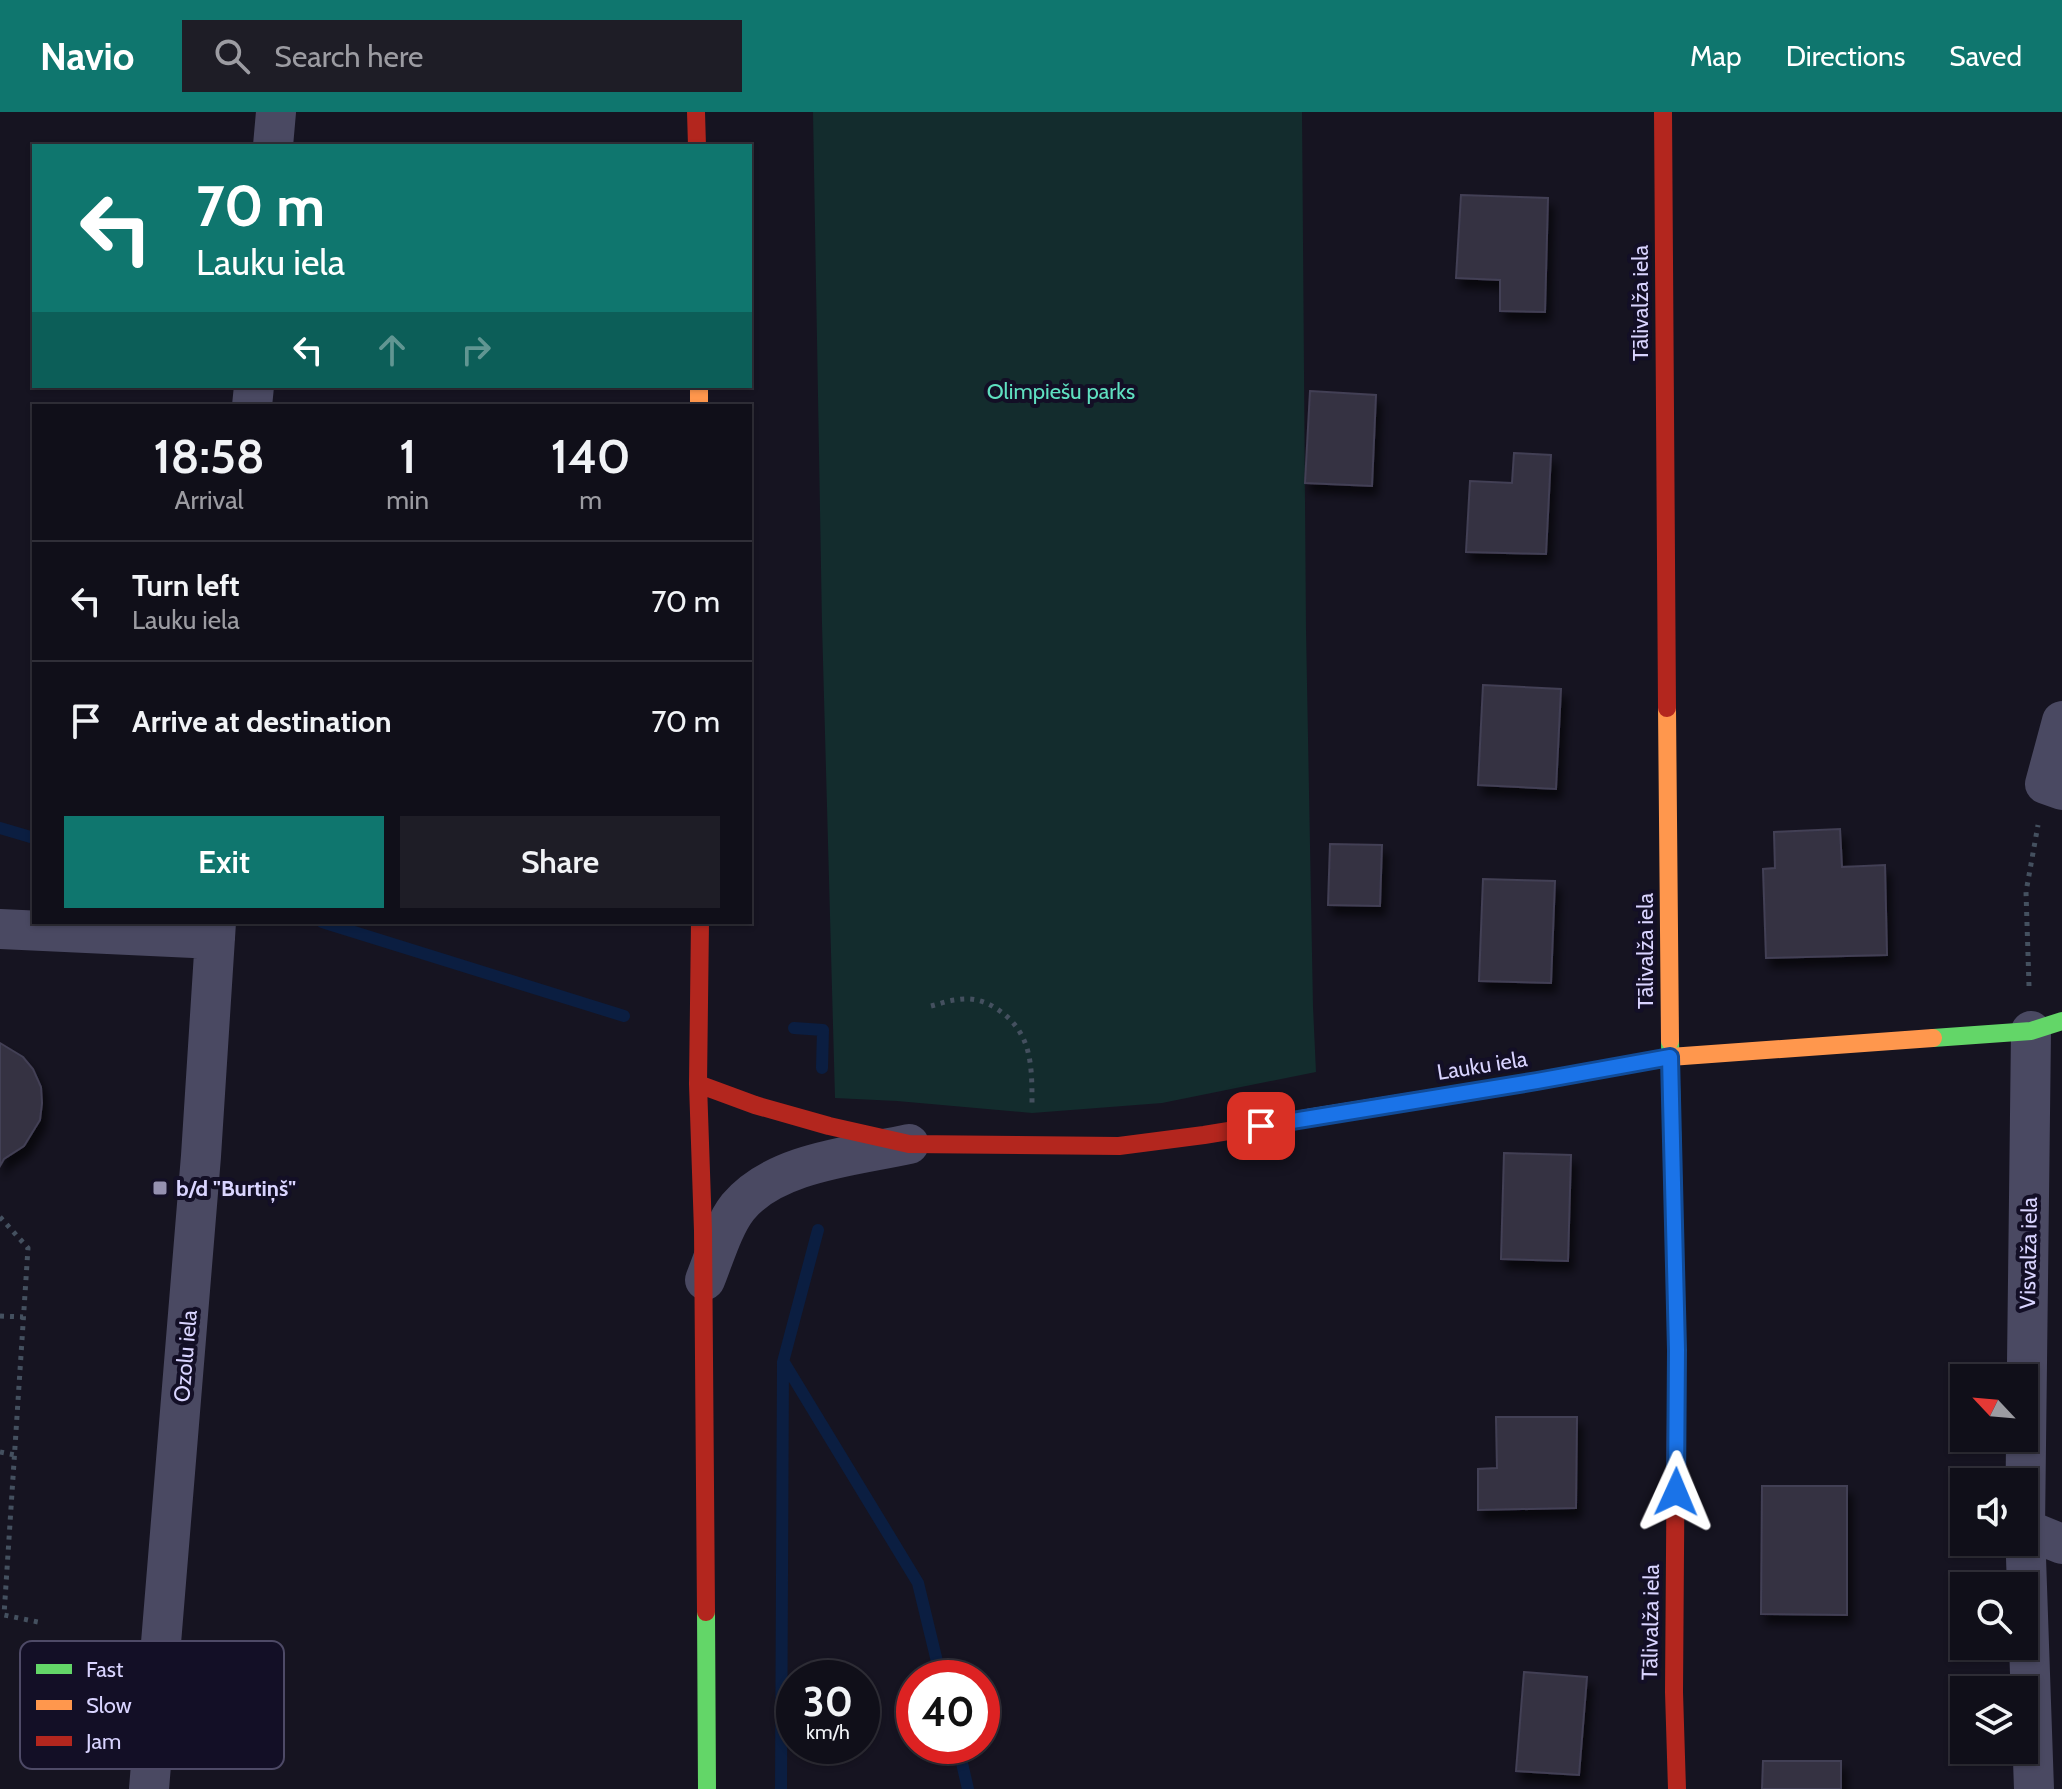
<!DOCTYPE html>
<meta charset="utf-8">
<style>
body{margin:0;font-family:Cabin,sans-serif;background:#1e1d26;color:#f1f3f6;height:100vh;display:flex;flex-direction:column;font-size:30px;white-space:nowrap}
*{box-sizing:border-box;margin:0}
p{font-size:26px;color:#9c9ca2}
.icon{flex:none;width:44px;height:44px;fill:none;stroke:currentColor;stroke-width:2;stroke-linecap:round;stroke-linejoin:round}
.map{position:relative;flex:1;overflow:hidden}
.drawer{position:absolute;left:32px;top:292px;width:720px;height:520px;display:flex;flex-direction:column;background:#100f19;border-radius:0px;box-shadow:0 2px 6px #0004,0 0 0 2px #302f38}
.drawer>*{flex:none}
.banner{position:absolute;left:32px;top:32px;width:720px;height:244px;border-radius:0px;box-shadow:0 2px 6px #0004,0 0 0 2px #302f38;background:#0f766e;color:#fff;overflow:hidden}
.needle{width:52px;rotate:296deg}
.buttons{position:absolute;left:1950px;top:1252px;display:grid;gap:16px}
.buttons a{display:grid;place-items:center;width:88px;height:88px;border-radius:0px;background:#100f19;box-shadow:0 2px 6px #0004,0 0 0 2px #302f38;font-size:40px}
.speed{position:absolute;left:776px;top:1548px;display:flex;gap:16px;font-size:40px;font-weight:700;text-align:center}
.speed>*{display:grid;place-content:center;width:104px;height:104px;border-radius:50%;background:#100f19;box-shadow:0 2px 6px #0004,0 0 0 2px #302f38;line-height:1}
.speed small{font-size:20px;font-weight:400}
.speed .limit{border:12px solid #d22;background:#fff;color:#111}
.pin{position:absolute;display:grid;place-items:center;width:68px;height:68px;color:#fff;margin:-34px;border-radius:16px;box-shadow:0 4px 12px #0006}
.me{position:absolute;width:88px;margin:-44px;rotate:1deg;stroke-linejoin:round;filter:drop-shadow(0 0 6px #0008)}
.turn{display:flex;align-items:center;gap:28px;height:168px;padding:0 32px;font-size:36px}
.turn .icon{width:104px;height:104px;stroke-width:2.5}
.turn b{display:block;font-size:56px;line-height:68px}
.lanes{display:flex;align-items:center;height:76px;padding:0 32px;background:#0003;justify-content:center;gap:40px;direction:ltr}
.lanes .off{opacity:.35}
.eta{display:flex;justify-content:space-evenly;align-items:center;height:136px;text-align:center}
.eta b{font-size:48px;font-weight:600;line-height:56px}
.primary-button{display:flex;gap:16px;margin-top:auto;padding:16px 32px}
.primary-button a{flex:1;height:92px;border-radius:0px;background:#0f766e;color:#fff;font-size:32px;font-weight:600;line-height:92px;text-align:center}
.primary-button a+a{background:#1e1d26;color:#f1f3f6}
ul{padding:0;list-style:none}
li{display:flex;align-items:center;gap:24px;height:120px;padding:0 32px;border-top:2px solid #302f38}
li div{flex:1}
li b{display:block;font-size:30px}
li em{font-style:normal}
header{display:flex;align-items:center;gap:48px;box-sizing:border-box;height:112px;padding:0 40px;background:#0f766e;color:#fff}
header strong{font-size:38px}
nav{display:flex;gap:44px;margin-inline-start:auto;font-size:28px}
.search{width:560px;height:72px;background:#1e1d26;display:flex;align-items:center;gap:20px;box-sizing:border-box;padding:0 28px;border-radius:0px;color:#9c9ca2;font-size:30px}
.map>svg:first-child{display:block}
.green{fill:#132c2d}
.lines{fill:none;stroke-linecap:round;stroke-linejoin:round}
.stream{stroke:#0b1e41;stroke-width:12}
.building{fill:#343243;stroke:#433f54;stroke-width:2;filter:url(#shadow)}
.path{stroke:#44505f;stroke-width:5;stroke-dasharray:4 6;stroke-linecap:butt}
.street{stroke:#4a4962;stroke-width:40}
.fast{stroke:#63d668;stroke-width:18}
.slow{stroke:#ff974d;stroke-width:18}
.jam{stroke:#b3261e;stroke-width:18}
.route-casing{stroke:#114b97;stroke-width:20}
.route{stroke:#1a73e8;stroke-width:14}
.poi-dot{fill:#9591b1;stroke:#130f26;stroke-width:3}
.labels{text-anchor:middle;stroke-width:8;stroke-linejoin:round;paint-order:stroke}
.street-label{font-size:22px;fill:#d9d4ff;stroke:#130f26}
.park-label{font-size:22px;fill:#5fe0c0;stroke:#130f26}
.poi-label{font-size:22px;font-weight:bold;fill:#d9d4ff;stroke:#130f26;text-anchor:start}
.key{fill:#130f26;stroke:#4e4a67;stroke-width:2}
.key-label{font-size:22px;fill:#d9d4ff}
</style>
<header>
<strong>Navio</strong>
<div class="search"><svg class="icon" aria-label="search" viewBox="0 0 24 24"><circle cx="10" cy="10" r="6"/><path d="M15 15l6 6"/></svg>Search here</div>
<nav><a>Map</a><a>Directions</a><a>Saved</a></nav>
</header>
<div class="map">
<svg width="2062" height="1677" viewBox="0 0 2062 1677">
<defs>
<filter id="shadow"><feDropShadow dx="5" dy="9" stdDeviation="4" flood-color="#0009"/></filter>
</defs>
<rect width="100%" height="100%" fill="#161421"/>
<path class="green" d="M813 0H1302L1306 518 1313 895 1316 960 1162 991 1032 1001 897 989 835 986 822 512Z"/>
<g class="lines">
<path class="stream" d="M0 716 34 726
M322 810 624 904
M794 916 823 918 822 956
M785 1252 918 1471 941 1566
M958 1634 968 1677
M781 1677 783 1250 818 1118"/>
</g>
<path class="building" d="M1461 83 1548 86 1545 200 1500 199V168L1456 166Z
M1310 279 1376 283 1372 374 1305 371Z
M1514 341 1551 343 1546 442 1466 440 1470 369 1512 371Z
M1483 573 1561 577 1556 677 1478 673Z
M1840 717 1842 755 1885 753 1887 843 1766 846 1763 757 1775 756 1774 720Z
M1330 732 1382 733 1380 794 1328 793Z
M1483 767 1555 769 1551 871 1479 869Z
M0 931 23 945 33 957 41 975 42 991 40 1008 24 1034 4 1047 0 1054Z
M1504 1041 1571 1043 1568 1149 1501 1147Z
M1496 1305H1577L1576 1396 1478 1398V1357L1497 1356Z
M1762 1374H1847V1503L1761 1502Z
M1524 1560 1587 1565 1579 1663 1516 1659Z
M1763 1649H1841V1677H1762Z"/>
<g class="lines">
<path class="path" d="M2029 874 2026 780 2038 713
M931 894C939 892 947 889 955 888 970 885 984 888 997 897 1032 920 1032 953 1032 992
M0 1105 28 1136 4 1503 38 1510
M0 1204 23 1205
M0 1340 15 1343"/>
<path class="street" d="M273 34 276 0
M252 294 254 274
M2062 609 2045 672 2062 678
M0 817 215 827
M2031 919 2025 1417 2034 1677
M705 1168C714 1146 723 1114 738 1095 775 1050 855 1044 909 1032
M2025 1417 2062 1432
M149 1677 201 1044 216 810"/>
<path class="fast" d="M1933 926 2031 919 2062 909
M1670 929 1677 1238 1676 1303
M706 1500 707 1677"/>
<path class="slow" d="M699 274V294
M1667 596 1670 929
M1308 1006 1537 969 1670 945 1933 926"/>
<path class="jam" d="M696 0 697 34
M1663 0 1667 596
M700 810 698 972 703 1119 706 1500
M698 972 755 993 829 1014 909 1032 1119 1034 1204 1023 1308 1006
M1676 1303 1674 1580 1677 1677"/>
</g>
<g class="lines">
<g class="route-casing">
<path id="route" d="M1261 1014 1537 969 1670 945 1677 1238 1676 1380"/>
</g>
<use href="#route" class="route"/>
</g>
<rect class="poi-dot" x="152" y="1068" width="16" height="16" rx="4"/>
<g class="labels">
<g class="street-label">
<text transform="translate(1640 191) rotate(-90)" y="8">Tālivalža iela</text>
<text transform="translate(1645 839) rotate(-90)" y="8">Tālivalža iela</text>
<text transform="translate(1482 953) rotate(-9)" y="8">Lauku iela</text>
<text transform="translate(2028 1141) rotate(-89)" y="8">Visvalža iela</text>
<text transform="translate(185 1244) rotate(-85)" y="8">Ozolu iela</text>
<text transform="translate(1650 1510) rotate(-89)" y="8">Tālivalža iela</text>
</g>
<g class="park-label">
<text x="1061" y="287">Olimpiešu parks</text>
</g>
<g class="poi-label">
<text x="176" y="1084">b/d "Burtiņš"</text>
</g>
</g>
<rect x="20" y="1529" width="264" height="128" rx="12" class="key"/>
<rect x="36" y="1552" width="36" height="10" fill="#63d668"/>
<rect x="36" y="1588" width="36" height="10" fill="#ff974d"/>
<rect x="36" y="1624" width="36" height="10" fill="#b3261e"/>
<g class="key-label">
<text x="86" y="1565">Fast</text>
<text x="86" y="1601">Slow</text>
<text x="86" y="1637">Jam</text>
</g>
</svg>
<div class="buttons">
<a><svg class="needle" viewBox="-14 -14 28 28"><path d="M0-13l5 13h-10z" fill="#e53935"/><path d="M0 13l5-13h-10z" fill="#9c9ca2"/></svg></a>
<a><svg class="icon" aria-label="sound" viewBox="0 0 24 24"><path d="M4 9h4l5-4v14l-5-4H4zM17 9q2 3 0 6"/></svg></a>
<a><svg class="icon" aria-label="search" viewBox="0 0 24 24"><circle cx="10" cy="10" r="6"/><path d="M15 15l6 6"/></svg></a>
<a><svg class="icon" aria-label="layers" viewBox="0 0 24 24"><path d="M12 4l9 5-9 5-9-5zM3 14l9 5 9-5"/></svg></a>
</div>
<div class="speed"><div>30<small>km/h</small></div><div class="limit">40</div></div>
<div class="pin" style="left:1261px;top:1014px;background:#d93025"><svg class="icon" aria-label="arrive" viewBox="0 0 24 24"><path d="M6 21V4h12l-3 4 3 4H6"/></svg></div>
<svg class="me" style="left:1676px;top:1380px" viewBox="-20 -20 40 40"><path d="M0-17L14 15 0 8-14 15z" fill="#1a73e8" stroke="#fff" stroke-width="4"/></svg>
<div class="banner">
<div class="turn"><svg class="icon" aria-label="left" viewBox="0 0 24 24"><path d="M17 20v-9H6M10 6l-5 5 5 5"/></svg><div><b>70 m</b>Lauku iela</div></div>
<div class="lanes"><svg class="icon" aria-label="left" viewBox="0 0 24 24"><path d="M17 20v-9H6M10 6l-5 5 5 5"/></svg><svg class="icon off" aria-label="ahead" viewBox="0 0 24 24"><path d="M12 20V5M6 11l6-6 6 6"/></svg><svg class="icon off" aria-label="right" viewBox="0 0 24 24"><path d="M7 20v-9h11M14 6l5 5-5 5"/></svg></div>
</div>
<section class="drawer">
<div class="eta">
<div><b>18:58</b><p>Arrival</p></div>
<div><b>1</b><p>min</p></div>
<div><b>140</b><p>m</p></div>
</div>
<ul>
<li><svg class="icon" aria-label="left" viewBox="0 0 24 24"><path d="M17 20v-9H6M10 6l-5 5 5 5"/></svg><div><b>Turn left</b><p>Lauku iela</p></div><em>70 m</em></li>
<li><svg class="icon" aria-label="arrive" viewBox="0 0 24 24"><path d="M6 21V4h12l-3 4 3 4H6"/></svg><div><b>Arrive at destination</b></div><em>70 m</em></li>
</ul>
<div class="primary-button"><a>Exit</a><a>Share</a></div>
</section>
</div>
